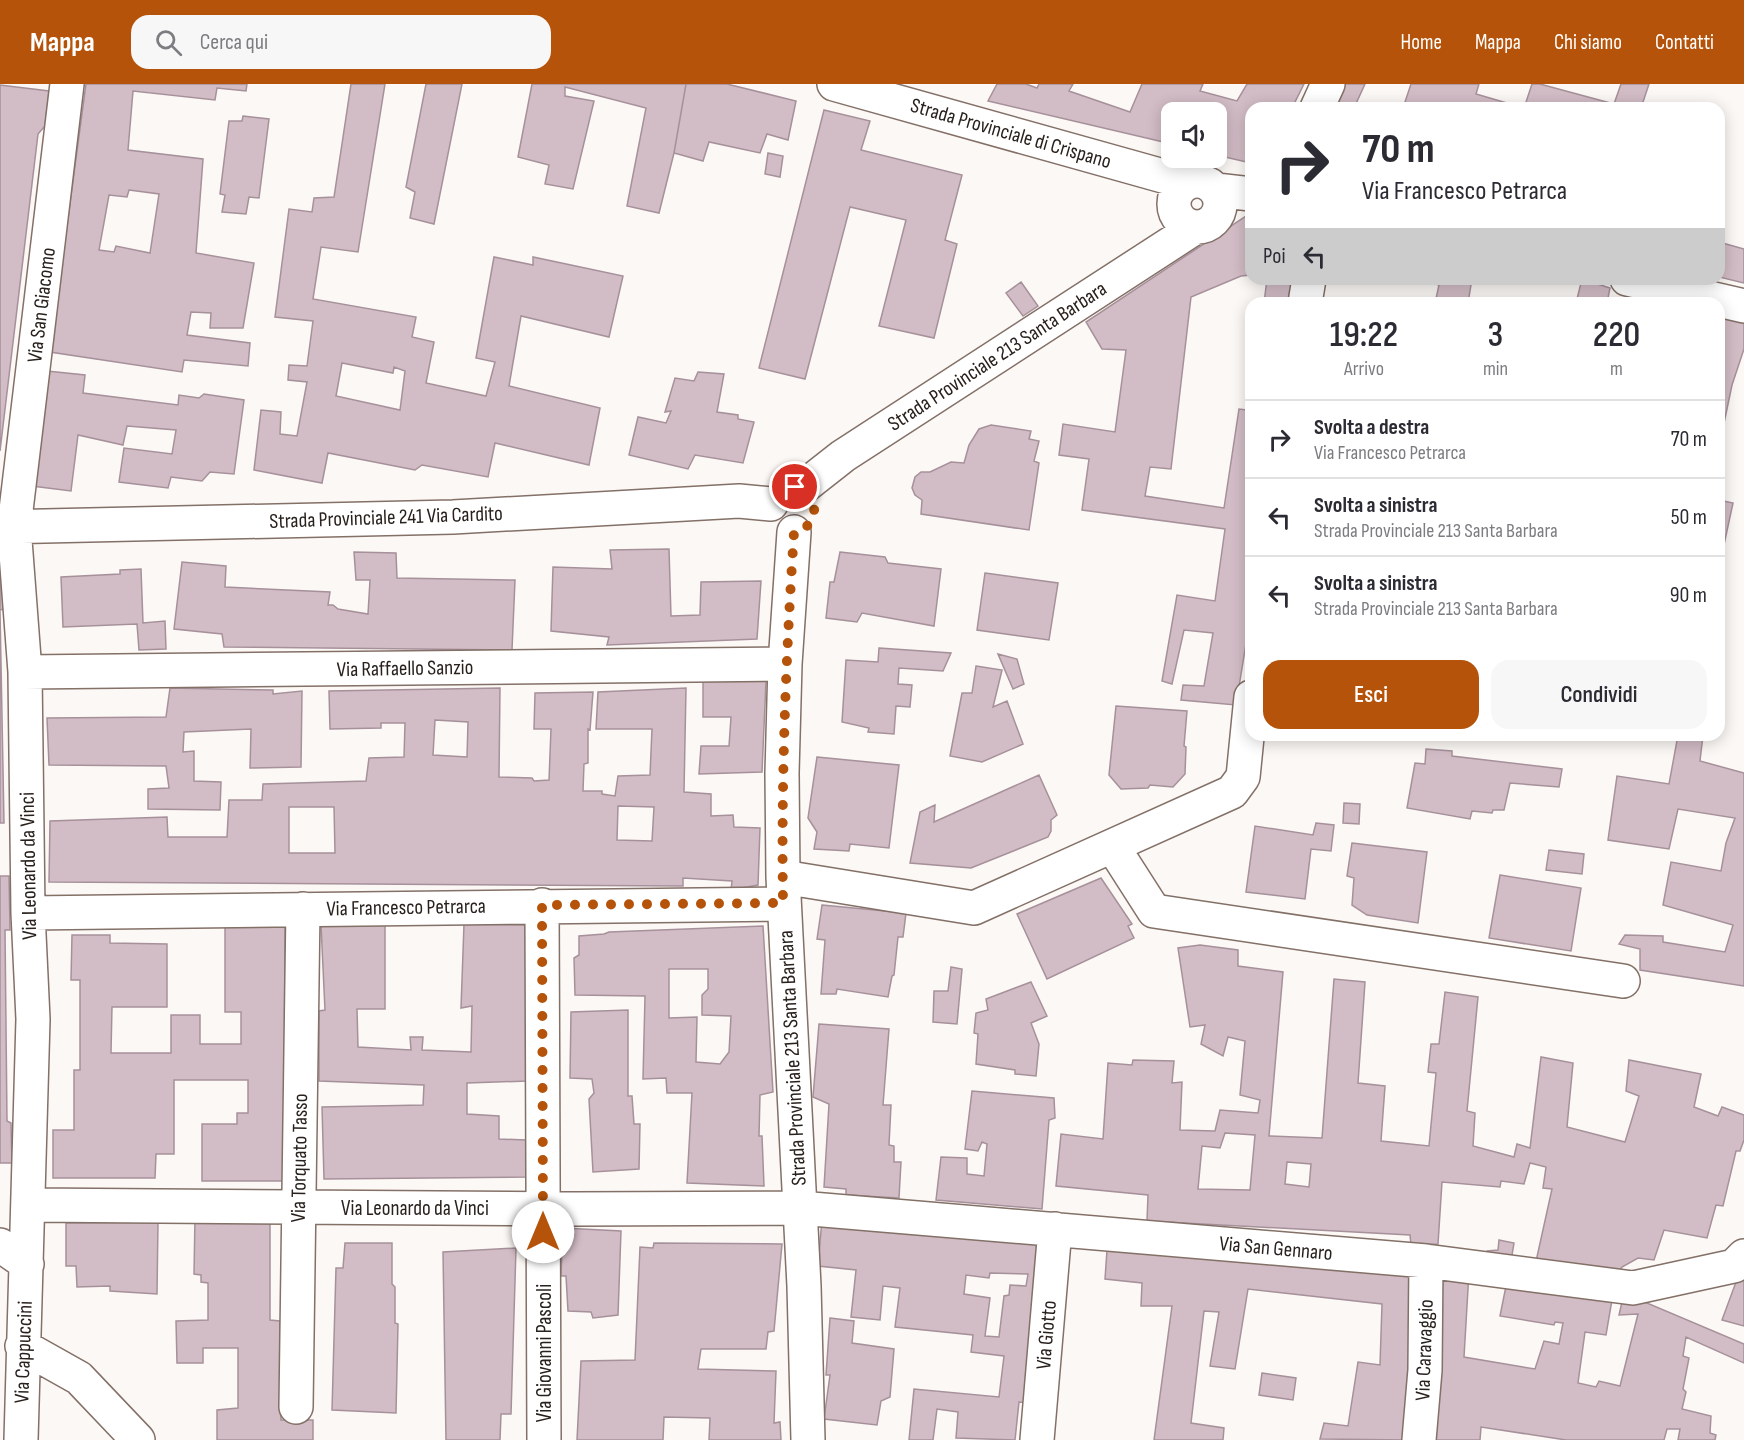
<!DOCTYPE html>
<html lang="it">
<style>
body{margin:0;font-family:"Sofia Sans Condensed",sans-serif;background:#f7f7f7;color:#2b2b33;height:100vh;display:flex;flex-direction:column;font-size:22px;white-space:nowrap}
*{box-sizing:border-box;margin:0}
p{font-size:20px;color:#7c7c81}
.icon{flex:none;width:33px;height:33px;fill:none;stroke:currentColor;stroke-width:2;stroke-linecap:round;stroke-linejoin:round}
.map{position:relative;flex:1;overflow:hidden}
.side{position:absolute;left:1245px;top:213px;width:480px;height:444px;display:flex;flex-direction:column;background:#fff;border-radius:18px;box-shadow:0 3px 15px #0003}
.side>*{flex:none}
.banner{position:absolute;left:1245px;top:18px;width:480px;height:183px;border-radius:18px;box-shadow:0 3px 15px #0003;background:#fff;color:#2b2b33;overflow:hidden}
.tools{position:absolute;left:1161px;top:18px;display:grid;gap:12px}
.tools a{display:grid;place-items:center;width:66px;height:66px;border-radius:12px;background:#fff;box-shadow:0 3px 15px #0003;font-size:30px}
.pin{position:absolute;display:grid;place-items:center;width:51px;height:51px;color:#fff;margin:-26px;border:3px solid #fff;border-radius:50%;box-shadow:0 2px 6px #0007}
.me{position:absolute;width:66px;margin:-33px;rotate:0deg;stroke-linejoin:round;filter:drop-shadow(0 0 4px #0008)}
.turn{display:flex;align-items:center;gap:21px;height:126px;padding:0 18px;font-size:27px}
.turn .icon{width:78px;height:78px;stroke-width:2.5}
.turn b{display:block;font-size:42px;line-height:51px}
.then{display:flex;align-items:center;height:57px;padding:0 18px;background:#0003;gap:12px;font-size:22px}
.eta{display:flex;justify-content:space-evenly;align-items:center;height:102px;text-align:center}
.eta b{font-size:36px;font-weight:600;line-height:42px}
.button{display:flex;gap:12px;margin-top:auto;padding:12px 18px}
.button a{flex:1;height:69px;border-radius:18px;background:#b45309;color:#fff;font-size:24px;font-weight:600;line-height:69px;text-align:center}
.button a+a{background:#f7f7f7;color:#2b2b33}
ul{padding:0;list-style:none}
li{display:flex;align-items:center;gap:18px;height:78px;padding:0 18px;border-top:2px solid #e1e1e2}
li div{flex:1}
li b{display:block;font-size:22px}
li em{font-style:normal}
header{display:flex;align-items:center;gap:36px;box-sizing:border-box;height:84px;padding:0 30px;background:#b45309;color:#fff}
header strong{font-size:28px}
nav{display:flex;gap:33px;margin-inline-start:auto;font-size:21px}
.search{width:420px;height:54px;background:#f7f7f7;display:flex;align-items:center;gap:15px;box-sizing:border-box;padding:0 21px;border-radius:18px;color:#7c7c81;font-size:22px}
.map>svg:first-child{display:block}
.building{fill:#d2bcc5;stroke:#a6919b;stroke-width:1.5;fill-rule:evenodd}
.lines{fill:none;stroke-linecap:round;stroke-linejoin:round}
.minor-casing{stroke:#837067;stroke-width:36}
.minor{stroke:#fff;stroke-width:33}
.route{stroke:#b45309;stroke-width:10;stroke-dasharray:0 18}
.labels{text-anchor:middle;stroke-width:4.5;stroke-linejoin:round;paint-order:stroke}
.street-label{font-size:21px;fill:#29211d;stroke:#fff}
</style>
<header>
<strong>Mappa</strong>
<div class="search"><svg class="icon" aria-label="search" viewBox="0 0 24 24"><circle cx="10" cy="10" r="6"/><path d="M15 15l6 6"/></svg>Cerca qui</div>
<nav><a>Home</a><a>Mappa</a><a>Chi siamo</a><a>Contatti</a></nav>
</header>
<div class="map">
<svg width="1744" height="1356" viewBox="0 0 1744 1356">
<rect width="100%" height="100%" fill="#fcf8f5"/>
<path class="building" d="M86 0H247L246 7 217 4 215 16 133 7 128 66 203 75 196 169 254 179 243 244H210L211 229 191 228 187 251 250 259 248 282 184 276 182 288 50 268ZM129 106 159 110 150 169 116 162 114 168 99 166 109 111 127 113Z
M351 0H385L358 168 321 163 313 215 416 233 412 253 434 258 426 299 486 312 495 278 476 274 494 173 533 181V173L623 192 609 253 521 232 509 302 600 324 589 381 495 359 488 393 422 381 415 386 328 369 322 399 254 386 261 326 281 328 280 350 297 352 307 298 288 296 289 281 307 282 313 237 275 233 289 125 312 128 314 114 334 113ZM342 279 393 289 394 283 405 287 400 326 336 312Z
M426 0H462L434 140 410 134 415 108 406 103Z
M532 0H686L674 69 659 129 627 122 646 24 565 3V12L594 17 573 105 545 100 549 81 518 73Z
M686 0H727L796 17 788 56 767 50 760 69 709 58 703 77 674 69Z
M997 0H1026L1037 4 1039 0H1073L1069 7 1130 28 1142 0H1203L1200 7 1237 17 1247 0H1304L1292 24H1251V79L1216 71V28H1172V60L988 17Z
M1344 0H1365L1354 24H1334Z
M1411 0H1479L1476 10 1524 24 1532 0H1540L1614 20 1621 0H1649L1641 24H1403Z
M0 1 49 7 45 42 38 50 0 367Z
M824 26 870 37 861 66 962 91 945 156 957 160 934 254 879 242 906 136 850 123 805 295 759 284Z
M243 32 269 35 259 114 249 113 246 130 222 128 225 111 220 110 229 37H242Z
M768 69 783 72 780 93 765 90Z
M1246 132 1251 133V191L1241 192 1191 213 1171 385 1150 383 1145 412 1224 424 1239 325 1247 326 1251 299V529L1236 621 1181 616 1183 601 1204 602 1213 549 1184 546 1172 600 1162 597 1177 511 1215 517 1225 445 1082 426 1089 375 1059 371 1063 340 1115 348 1126 266 1102 265 1086 238Z
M1719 158 1744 165V199L1719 193Z
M1267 195H1301L1298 219H1264Z
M1419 195H1472L1468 219H1435L1439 201Z
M1582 195 1610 204 1607 219H1576Z
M1021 198 1038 222 1023 232 1006 209Z
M1630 213 1656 219H1673H1628Z
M1469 214 1499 219H1468Z
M1719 226 1744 229V265L1732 301 1719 363Z
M47 287 85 291 83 309 178 321 179 311 199 314 204 310 244 316 234 390 210 388 202 397 171 393 168 404 119 398 124 364 172 370 176 346 127 342 123 361 78 351 71 407 32 402Z
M698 288 724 290 717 328 738 331V335L754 338 743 379 695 371 688 385 629 371 638 333 666 339 671 327 665 328 675 294 694 297Z
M991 341 1031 347 1029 355 1039 357 1034 377 1039 379 1029 446 921 430 922 416 915 411 912 404 915 393 921 388H930L951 378 964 379 969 361 979 345Z
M1719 416 1733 419 1722 470H1719Z
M669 465 671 532 700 531 701 498 761 497 757 555 607 561 609 553 551 547 553 483 612 485 610 466Z
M354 468 396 469 397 494 515 496 512 566 224 563 222 550 174 545 182 478 226 482 225 503 330 508 328 521H333L338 525 368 530 370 496H356Z
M840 468 885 473 888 479 941 485 934 542 862 529 857 538 826 534 830 498H834Z
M0 475 4 525 0 526 4 739H0Z
M141 485 143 539 165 537 166 565 139 566 137 540 63 543 61 493 120 490V486Z
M985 489 1058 499 1049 556 977 546Z
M879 564 951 569 943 587 899 584 898 600 912 601 910 623 896 622 894 650 868 648 869 644 842 638 846 576 878 578Z
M998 570 1017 575 1024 600 1013 605Z
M976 582 1002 586 993 623 1007 617 1023 660 982 678 950 672 962 609H972Z
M703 596 766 597 762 688 699 690 701 662H729L731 633H703Z
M170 604 273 606V610L302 607 301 683 250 684 251 645 184 648 183 668 194 667V697L221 698 220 726 148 725V705L169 704 166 682 49 681 47 634 166 633Z
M500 604 499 693 532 694 534 697 549 696 551 645H534L535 609 593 608 590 646 588 645V679L584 680 583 707H602V710L615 712 618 692 650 691 652 645H596L598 608 686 604 684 708 711 710V732L733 731 734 743 760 744 758 801 731 806 732 797 683 794V802L49 798 50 737 167 733 168 753H227L229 716H262L263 700 366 697 369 674 404 673 405 639H381V644L330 645 329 607ZM435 636 468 638 467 673 433 671ZM618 722 654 723 652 757 617 756ZM289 723H334L335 769H289Z
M1116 622 1187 627 1184 662 1186 663 1185 690 1173 703 1150 701 1148 704 1121 705 1109 691Z
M1678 651H1703L1700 677 1744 689V902L1640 886V865L1619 860 1625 851 1663 852V858L1725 868 1733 841 1663 821 1671 778 1721 787 1726 759 1735 734 1678 725 1669 765 1608 756 1617 692 1669 700Z
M1426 665 1452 667V672L1562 685 1559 703 1510 699 1504 726H1493L1492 729 1472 727 1470 735 1407 724 1415 679 1425 680Z
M817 673 899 681 889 764 850 760 849 767 814 765 817 748 808 734Z
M1039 691 1057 731 1051 736V747L1048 753 971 784 910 779 920 728 935 721 934 738Z
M1344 719 1360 720 1359 740 1343 739Z
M1316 739 1334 741 1331 767 1311 765 1305 815 1246 808 1255 742 1313 751Z
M1352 759 1427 768 1418 839 1367 831 1352 821 1354 794 1347 792Z
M1549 766 1584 770 1582 790 1546 786Z
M1500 791 1581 804 1571 867 1489 854Z
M0 792H9L10 846H5L7 1037 11 1039 12 1079H0Z
M1101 794 1132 840 1128 842 1134 854 1047 895 1017 830Z
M822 821 906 829 903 853H898L894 891 892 892 888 913 837 905 836 910H821L825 856 817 855Z
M225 839H285L284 1097H202V1040H237V1029H248V996H174V1070H156L155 1094H53V1046H74V986H80V896H71L72 851H110V859L167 860V923H112L111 969H171V931H200V960H241V928H225Z
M385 840V925H357L358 963 411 966 410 953H423L422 966 471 968 472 922 461 924 464 840 533 841 527 997 467 999V1030L499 1032V1055L526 1056 527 1093 324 1095 322 1023 423 1021 424 1001 319 997V927L325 926 321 841Z
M763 842 773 1008 760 1011 759 1052H762L764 1102 687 1099 692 1009H667L666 994 643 995 645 912 575 911 574 874 579 871V852L604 850 609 848ZM669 885H708V905L702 911V931L731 932 729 968 720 980 696 978 697 933 669 934Z
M1200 861 1238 866V882L1283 888 1269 1052 1322 1054 1334 895 1365 898 1358 999 1385 1002 1381 1057 1429 1062 1436 989 1428 988 1431 960H1439L1445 908 1478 913 1467 1027 1475 1029 1473 1062 1514 1073 1517 1060 1530 1064 1541 973 1573 979 1567 1043 1625 1058 1639 1012 1626 1007 1629 976 1701 990 1694 1023 1718 1032 1722 1023 1744 1031V1056L1740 1067H1736L1723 1122 1716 1121 1707 1154 1664 1146 1654 1176 1638 1174 1622 1183 1613 1197 1535 1182 1552 1105 1543 1104 1546 1083 1530 1079 1524 1100 1501 1097 1500 1103 1442 1098 1438 1160 1411 1161 1410 1151 1147 1137 1148 1111 1056 1102 1061 1050 1103 1055 1108 979 1132 981 1133 976 1174 977 1172 999 1182 998 1180 1046 1215 1047 1220 1026 1258 1029 1260 1016 1240 1011 1245 957 1228 953 1223 972 1201 960 1205 941 1190 943 1178 864ZM1225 1049 1255 1051 1250 1106 1198 1105 1202 1062 1220 1064ZM1287 1078 1311 1080 1309 1103 1285 1100Z
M951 883 962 885 957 940 933 938 934 907H948Z
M1031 898 1047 932 1031 939 1039 960 1036 992 1015 990V986L976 980 978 950 974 949 976 929 988 926 986 915Z
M628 926V1012H632L634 1040H640L639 1085 593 1088 589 1015 594 1009 592 995 570 994 571 928Z
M819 940 889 945 883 1021H891L889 1061 894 1062V1078H901L899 1114 846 1111V1105L824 1103 829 1020 813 1013Z
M972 1007 1054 1014 1055 1034 1049 1036 1042 1125 936 1116 941 1073 967 1074V1090L984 1092 987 1060 982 1058 978 1067 965 1065Z
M195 1133 270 1137V1236L280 1237 281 1336H313V1356H217V1326L238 1324V1264H203V1279H177L176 1237 208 1236V1199L201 1198V1191L194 1190Z
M822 1135 1044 1158 1028 1319 1019 1318 1015 1356 956 1354 958 1328 937 1325 933 1356H909L914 1305 999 1313 1004 1272 971 1268 973 1251 895 1243 900 1204 883 1202 880 1236 851 1233 856 1186 818 1182ZM990 1189 1028 1190 1026 1202 1010 1201 1009 1211 1004 1212 999 1253 985 1252 990 1214 964 1210 966 1191 989 1194Z
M158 1138 157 1210 110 1207V1202L77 1203 76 1182H66V1139Z
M563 1144 621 1147 618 1231 593 1234 591 1228 568 1227 566 1192H561Z
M1499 1156 1514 1159 1511 1177 1485 1173 1487 1167 1498 1166Z
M345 1159H392V1200L395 1203V1239L398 1240 396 1329 332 1326 336 1184H343Z
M654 1159 782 1160 774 1247 768 1248 766 1265H701L698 1285 776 1287 774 1339 780 1338 781 1356H709L710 1334 664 1333 663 1356H577L581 1277 635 1276 640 1163 653 1164Z
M516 1164 511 1330H501L500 1356H446L443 1168Z
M1107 1166 1415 1188 1410 1356 1320 1355 1324 1339 1348 1342 1358 1278 1380 1281 1382 1220 1248 1205 1235 1285 1210 1282 1219 1228 1204 1227 1191 1339 1224 1344 1223 1356H1154L1172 1222H1141L1142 1199 1105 1195Z
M1441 1184 1469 1188 1464 1273 1535 1285 1544 1257 1559 1260 1563 1239 1555 1238 1554 1241 1500 1232 1508 1192 1613 1210 1606 1251 1585 1248 1578 1299 1596 1303 1599 1297 1620 1302 1638 1230 1619 1231 1622 1218 1639 1220 1640 1216 1744 1260V1279L1686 1253 1683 1272 1689 1274 1683 1305 1686 1308 1682 1325 1711 1332 1710 1349 1716 1351 1715 1356H1678L1680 1345H1667L1664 1356H1566L1481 1343 1480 1356H1432Z
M1744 1188V1242L1722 1236 1736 1198Z
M830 1234 854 1237 852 1259 894 1265 890 1313 881 1317 877 1341 824 1335 830 1291H826Z
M1262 1289 1296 1294 1293 1316 1259 1311Z"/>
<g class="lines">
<g class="minor-casing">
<path id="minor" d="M834 0 1188 99
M1317 24 1328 0
M1174 120a23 23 0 1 1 46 0a23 23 0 1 1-46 0Z
M1216 106 1251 110
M1627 195 1744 222
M1305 219 1309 195
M801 405 843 372 1196 143
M0 443 453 433 739 417 771 420
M794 448 785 580 782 689 783 793 804 1202 808 1356
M25 588 785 580
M1113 763 1154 827 1623 897
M783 793 974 824 1232 708 1243 693 1251 613
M542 821 544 1356
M28 829 783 820
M29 1121 575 1125 800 1124 1426 1177 1633 1204 1734 1182 1744 1172
M0 1161 27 1180
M22 1262 79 1294 138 1356
M296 1323 303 825
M21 1356 33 935 28 829 25 588 14 443 67 0
M1037 1356 1055 1145
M1419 1356 1425 1286 1426 1177"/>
</g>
<use href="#minor" class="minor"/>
</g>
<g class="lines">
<path class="route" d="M543 1148 542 821 783 819C781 695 786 572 794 448 814 444 820 426 808 410L795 403"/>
</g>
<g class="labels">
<g class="street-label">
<text transform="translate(1011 49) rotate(16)" y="7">Strada Provinciale di Crispano</text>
<text transform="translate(41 221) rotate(-83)" y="7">Via San Giacomo</text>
<text transform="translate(997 272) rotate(-33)" y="7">Strada Provinciale 213 Santa Barbara</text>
<text transform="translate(386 433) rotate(-2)" y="7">Strada Provinciale 241 Via Cardito</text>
<text transform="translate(405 584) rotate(-1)" y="7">Via Raffaello Sanzio</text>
<text transform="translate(28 782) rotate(-91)" y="7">Via Leonardo da Vinci</text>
<text transform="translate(406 823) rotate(-1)" y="7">Via Francesco Petrarca</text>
<text transform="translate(792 974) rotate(-93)" y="7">Strada Provinciale 213 Santa Barbara</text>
<text transform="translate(299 1074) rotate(-89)" y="7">Via Torquato Tasso</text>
<text x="415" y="1131">Via Leonardo da Vinci</text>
<text transform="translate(1276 1164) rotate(5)" y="7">Via San Gennaro</text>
<text transform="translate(1046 1251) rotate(-85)" y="7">Via Giotto</text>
<text transform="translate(1424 1266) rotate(-88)" y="7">Via Caravaggio</text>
<text transform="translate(23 1268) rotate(-88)" y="7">Via Cappuccini</text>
<text transform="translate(544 1269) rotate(-90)" y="7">Via Giovanni Pascoli</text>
</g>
</g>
</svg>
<div class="tools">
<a><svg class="icon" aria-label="sound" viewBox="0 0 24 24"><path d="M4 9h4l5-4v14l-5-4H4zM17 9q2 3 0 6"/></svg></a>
</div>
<div class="pin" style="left:795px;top:403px;background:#d93025"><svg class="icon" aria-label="arrive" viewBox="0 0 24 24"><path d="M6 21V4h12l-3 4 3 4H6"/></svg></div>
<svg class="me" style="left:543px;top:1148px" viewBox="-20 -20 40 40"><circle r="19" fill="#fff"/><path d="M0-13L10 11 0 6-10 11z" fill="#b45309"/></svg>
<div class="banner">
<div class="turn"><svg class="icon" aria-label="right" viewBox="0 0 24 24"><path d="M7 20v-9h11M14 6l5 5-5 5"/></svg><div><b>70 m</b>Via Francesco Petrarca</div></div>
<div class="then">Poi<svg class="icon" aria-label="left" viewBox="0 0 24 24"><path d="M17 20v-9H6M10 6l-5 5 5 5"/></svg></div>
</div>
<section class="side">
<div class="eta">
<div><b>19:22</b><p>Arrivo</p></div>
<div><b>3</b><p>min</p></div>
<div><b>220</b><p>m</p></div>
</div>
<ul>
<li><svg class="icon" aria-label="right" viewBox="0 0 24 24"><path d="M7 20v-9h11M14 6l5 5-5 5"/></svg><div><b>Svolta a destra</b><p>Via Francesco Petrarca</p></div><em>70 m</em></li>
<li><svg class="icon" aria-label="left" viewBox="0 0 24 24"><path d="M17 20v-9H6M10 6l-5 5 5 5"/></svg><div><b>Svolta a sinistra</b><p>Strada Provinciale 213 Santa Barbara</p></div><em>50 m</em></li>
<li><svg class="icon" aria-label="left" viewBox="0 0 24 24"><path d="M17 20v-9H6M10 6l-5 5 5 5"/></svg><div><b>Svolta a sinistra</b><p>Strada Provinciale 213 Santa Barbara</p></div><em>90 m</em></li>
</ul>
<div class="button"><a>Esci</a><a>Condividi</a></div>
</section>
</div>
